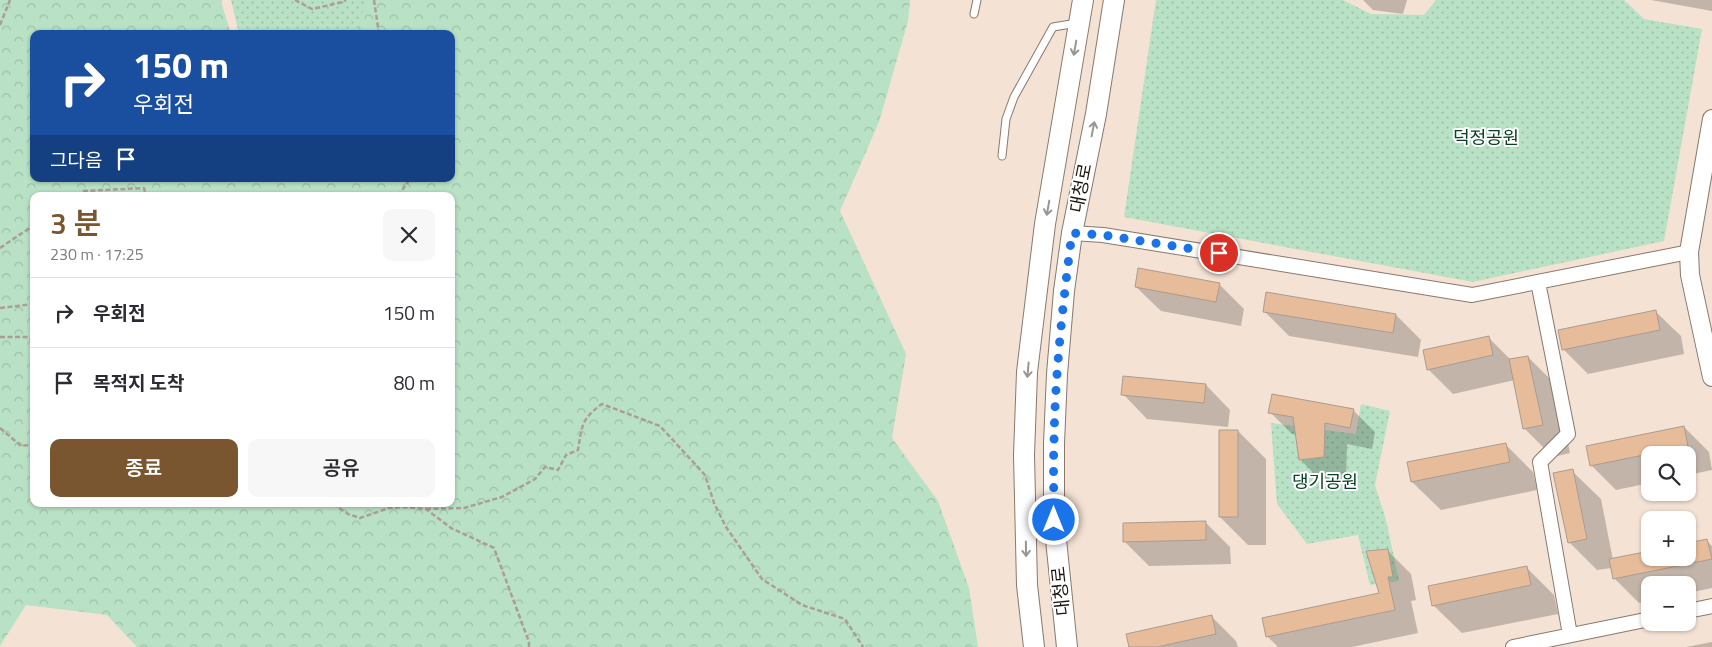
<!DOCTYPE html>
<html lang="ko">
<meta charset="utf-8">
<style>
body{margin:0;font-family:"Titillium Web","Noto Sans KR",sans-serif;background:#f7f7f7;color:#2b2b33;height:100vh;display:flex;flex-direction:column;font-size:19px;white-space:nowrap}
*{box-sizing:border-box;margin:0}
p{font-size:16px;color:#7c7c81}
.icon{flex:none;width:28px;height:28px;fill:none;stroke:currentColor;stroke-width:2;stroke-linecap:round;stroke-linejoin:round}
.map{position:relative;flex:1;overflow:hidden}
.sheet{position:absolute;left:30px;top:192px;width:425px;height:315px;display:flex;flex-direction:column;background:#fff;border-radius:10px;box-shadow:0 1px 4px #0004}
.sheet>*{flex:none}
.hud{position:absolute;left:30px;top:30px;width:425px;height:152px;border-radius:10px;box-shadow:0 1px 4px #0004;background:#1a4fa0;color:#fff;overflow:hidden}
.tools{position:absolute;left:1641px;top:446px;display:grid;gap:10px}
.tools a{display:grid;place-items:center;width:55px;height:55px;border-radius:10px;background:#fff;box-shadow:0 1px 4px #0004;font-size:25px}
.pin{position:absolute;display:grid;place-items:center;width:42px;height:42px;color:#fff;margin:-21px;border:2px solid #fff;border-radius:50%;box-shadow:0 1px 5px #0007}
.me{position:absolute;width:55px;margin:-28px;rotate:0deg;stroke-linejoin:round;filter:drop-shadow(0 0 4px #0008)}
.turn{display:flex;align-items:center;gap:18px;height:105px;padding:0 20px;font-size:22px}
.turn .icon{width:65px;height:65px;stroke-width:2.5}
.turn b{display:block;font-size:35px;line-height:42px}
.then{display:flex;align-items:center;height:48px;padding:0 20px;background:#0003;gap:10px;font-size:19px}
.round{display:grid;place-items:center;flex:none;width:52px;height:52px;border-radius:10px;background:#f7f7f7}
.head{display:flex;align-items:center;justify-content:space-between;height:85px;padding:0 20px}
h1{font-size:30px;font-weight:600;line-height:38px;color:#79562f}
.action{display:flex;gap:10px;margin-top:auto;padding:10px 20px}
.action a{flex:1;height:58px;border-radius:10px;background:#79562f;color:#fff;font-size:20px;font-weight:600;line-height:58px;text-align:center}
.action a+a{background:#f7f7f7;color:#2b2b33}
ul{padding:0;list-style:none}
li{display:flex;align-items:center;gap:15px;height:70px;padding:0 20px;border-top:1px solid #e1e1e2}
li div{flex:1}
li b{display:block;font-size:19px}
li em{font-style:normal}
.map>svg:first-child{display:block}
.forest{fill:url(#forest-crowns);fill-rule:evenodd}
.park{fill:url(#park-dots)}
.shadow{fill:#0003}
.building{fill:#e6bc9b;stroke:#ac9b8e}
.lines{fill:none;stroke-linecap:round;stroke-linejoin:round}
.service-casing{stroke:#89796d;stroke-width:9}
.minor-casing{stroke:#89796d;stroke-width:16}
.tertiary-casing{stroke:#89796d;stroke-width:20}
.secondary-casing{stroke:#89796d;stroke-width:22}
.path{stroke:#ac9e93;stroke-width:2.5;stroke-dasharray:5 2.5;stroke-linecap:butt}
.service{stroke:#fff;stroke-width:7}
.minor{stroke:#fff;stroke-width:14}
.tertiary{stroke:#fff;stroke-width:18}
.secondary{stroke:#fff;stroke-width:20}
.oneway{stroke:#989693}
.route{stroke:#1a73e8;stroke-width:9;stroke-dasharray:0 16.2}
.labels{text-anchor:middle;stroke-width:4;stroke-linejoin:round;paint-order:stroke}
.park-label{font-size:18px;fill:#064224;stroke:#fff}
.street-label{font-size:18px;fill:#1b1510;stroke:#fff}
</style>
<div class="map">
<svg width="1712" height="647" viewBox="0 0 1712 647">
<defs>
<pattern id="forest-crowns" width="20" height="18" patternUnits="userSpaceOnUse" patternTransform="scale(1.25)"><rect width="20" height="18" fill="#b8e1c5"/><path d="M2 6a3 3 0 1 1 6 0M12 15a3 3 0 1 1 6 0" fill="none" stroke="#9ec0a8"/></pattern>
<pattern id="park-dots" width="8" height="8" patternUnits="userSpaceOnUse" patternTransform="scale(1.25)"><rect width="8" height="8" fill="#b8e1c5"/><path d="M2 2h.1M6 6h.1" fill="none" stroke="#9ec0a8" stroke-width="1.8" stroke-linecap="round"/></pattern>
</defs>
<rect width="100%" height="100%" fill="#f4e2d4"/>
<path class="forest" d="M0 0H222V5L231 34H34V179H451V34H341L365 0H910L908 21 879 122 840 211 906 354 892 438 938 501 969 588 978 647H137L107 615 26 605 0 646ZM34 196H451V504H34Z"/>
<path class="park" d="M231 0H367L355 34H239Z
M1156 0H1343L1371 14 1424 15 1436 0H1624L1644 19 1702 29 1664 241 1473 282 1124 217Z
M1361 404 1390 411 1375 485 1386 520 1399 581 1370 585 1358 535 1307 544 1277 504 1271 423 1356 434Z"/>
<path class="shadow" d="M1363 0H1407L1403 14 1373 10Z
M1651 0H1712V11Z
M1219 284 1244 309 1241 326 1161 311 1136 287Z
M1267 294 1396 315 1421 340 1418 357 1289 336 1264 311Z
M1656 312 1681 336 1684 354 1588 374 1563 349Z
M1488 337 1511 360 1528 357 1556 385 1570 453 1553 457 1524 428 1515 380 1453 394 1428 369Z
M1206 385 1230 410 1228 427 1147 419 1123 394Z
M1353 410 1375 432 1372 449 1347 444 1346 479 1322 482 1300 459 1297 435 1292 434 1270 412Z
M1684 427 1709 452 1712 470 1688 475V455H1650V483L1616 490 1591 465Z
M1238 431 1266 459V545H1248L1220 517Z
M1505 444 1533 472 1537 490 1441 510 1412 482 1409 463Z
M1572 471 1601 499 1613 560 1650 552V558H1688V545L1707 541 1712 546V588L1688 593V585H1650V601L1639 603 1614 578 1612 568 1597 570 1569 542Z
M1205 522 1230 547 1231 564 1149 566 1125 542Z
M1387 550 1411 574 1416 600 1411 601 1418 633 1352 647H1278L1267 636 1380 594Z
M1526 567 1554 595 1558 614 1462 633 1433 605Z
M1212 617 1236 641 1238 647H1130Z
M1712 642V647H1686Z"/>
<path class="building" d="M1138 268 1220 283 1216 302 1135 287Z
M1266 292 1396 314 1393 333 1263 312Z
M1656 310 1660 330 1562 350 1558 330Z
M1489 336 1493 355 1427 370 1423 350Z
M1528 356 1543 425 1523 429 1509 359Z
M1123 376 1206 384 1204 403 1121 395Z
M1272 394 1354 409 1350 428 1325 423 1324 457 1299 460 1293 417 1268 413Z
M1684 426 1688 446 1590 466 1586 446Z
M1219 430H1238V517H1219Z
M1506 443 1510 462 1411 482 1407 462Z
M1573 469 1587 539 1568 543 1553 473Z
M1206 521V540L1123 542V523Z
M1707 539 1712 559 1613 579 1609 559 1650 551V558H1688V543Z
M1388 549 1393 577H1388L1395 610 1266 637 1262 618 1379 593 1366 551Z
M1527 566 1531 585 1432 606 1428 586Z
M1212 615 1216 634 1157 647H1129L1126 634Z"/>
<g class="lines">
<g class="service-casing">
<path id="service" d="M974 14 977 0
M1002 156 1006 119 1014 97 1053 27 1077 23"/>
</g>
<g class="minor-casing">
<path id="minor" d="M1072 233 1103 235 1472 295 1689 252
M1538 282 1568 434 1540 462 1570 635
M1688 611 1712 606
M1513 647 1650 619"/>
</g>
<g class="tertiary-casing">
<path id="tertiary" d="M1712 119 1689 252 1690 275 1712 377"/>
</g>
<g class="secondary-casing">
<path id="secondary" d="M1034 647 1027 585 1024 455 1027 372 1045 224 1083 0
M1067 647 1054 520V443L1057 374 1064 291 1072 233 1096 114 1114 0"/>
</g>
<path class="path" d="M295 0 312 9 343 2 346 0
M374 0 379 34
M0 25 10 0
M77 196 84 191 144 188 146 196
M398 196 410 179
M0 248 34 225
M0 308 34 304
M0 337H26L34 340
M0 428 21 446 34 444
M333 504 348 514 360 518 389 508 406 507 426 509 451 528 494 548 529 642V647
M426 509 464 508 502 497 535 479 545 467 558 470 566 455 578 450C582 426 581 419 602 404L660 426 705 475 714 503 726 527 762 579 802 605 845 619 863 647"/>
<use href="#service" class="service"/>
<use href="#minor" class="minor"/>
<use href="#tertiary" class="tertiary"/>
<use href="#secondary" class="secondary"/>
</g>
<defs><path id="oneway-shaft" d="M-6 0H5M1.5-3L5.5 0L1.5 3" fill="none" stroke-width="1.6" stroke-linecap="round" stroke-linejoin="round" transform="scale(1.25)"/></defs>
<g class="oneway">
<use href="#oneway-shaft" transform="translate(1075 48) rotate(100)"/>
<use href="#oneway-shaft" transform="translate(1093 129) rotate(-79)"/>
<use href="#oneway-shaft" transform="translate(1048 208) rotate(100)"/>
<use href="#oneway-shaft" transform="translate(1028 370) rotate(95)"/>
<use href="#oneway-shaft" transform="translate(1026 549) rotate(89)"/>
</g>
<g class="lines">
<path class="route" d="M1054 520C1054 494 1053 469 1054 443 1055 373 1063 303 1072 233L1103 235 1219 253"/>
</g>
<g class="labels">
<g class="park-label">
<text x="1486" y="144">덕정공원</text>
<text x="1325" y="488">댕기공원</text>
</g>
<g class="street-label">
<text transform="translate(1081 188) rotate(-79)" y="6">대청로</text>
<text transform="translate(1061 591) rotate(-96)" y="6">대청로</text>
</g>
</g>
</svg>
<div class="tools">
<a><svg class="icon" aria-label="search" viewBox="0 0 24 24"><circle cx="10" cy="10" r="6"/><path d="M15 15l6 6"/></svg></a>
<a>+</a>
<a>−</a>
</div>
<div class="pin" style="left:1219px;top:253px;background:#d93025"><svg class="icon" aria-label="arrive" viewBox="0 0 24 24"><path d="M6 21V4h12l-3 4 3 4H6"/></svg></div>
<svg class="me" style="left:1054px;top:520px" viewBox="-20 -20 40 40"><circle r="17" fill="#1a73e8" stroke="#fff" stroke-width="3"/><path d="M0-11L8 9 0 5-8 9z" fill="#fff"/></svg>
<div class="hud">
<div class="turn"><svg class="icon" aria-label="right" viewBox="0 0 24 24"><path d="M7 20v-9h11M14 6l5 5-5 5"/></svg><div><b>150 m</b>우회전</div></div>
<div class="then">그다음<svg class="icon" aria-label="arrive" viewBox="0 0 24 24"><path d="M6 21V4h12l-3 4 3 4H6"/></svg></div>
</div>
<section class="sheet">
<div class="head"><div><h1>3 분</h1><p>230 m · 17:25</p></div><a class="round"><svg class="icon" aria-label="close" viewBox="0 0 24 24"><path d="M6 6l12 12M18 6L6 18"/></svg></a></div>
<ul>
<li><svg class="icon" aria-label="right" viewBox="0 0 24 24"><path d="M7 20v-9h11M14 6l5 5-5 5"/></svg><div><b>우회전</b></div><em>150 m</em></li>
<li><svg class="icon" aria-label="arrive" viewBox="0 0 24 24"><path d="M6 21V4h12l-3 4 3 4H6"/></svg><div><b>목적지 도착</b></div><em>80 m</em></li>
</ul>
<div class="action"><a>종료</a><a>공유</a></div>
</section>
</div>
